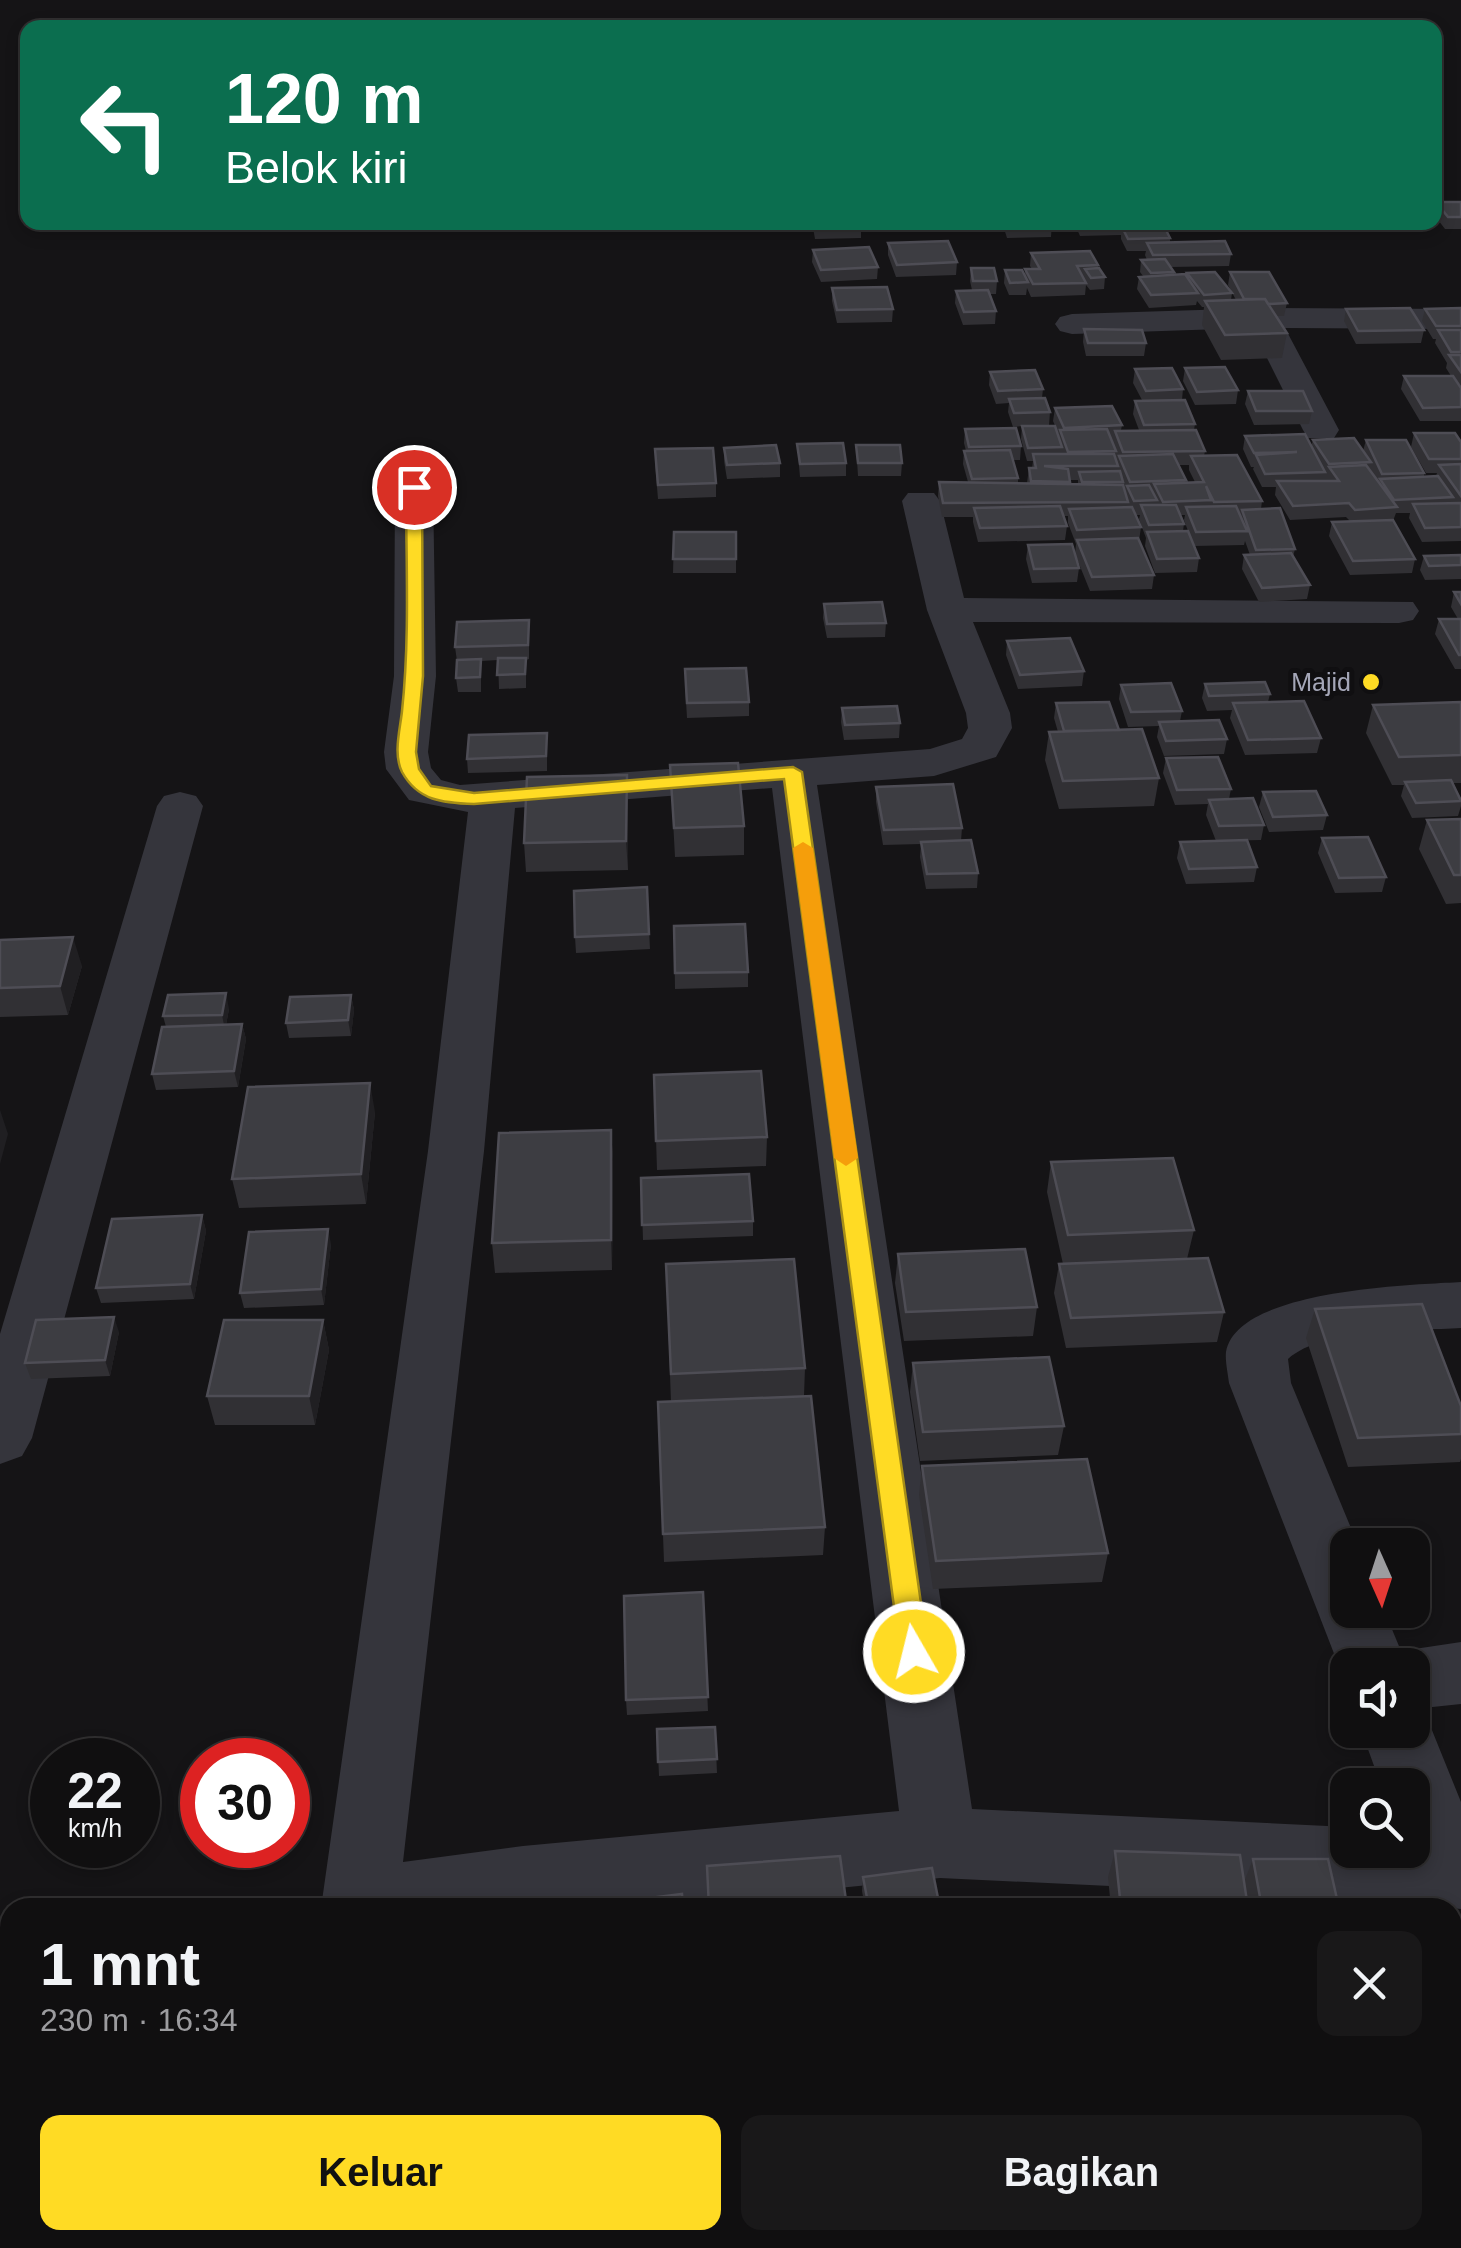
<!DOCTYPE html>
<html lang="id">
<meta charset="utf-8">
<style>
body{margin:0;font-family:Arial,sans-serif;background:#191819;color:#f1f3f6;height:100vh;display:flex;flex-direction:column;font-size:38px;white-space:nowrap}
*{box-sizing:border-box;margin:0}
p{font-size:32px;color:#9c9c9f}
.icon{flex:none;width:55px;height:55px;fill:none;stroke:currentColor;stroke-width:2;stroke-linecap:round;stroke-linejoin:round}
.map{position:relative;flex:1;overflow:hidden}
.sheet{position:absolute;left:0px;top:1898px;width:1462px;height:352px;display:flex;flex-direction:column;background:#100f10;border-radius:30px 30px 0 0;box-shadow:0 5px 15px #0003,0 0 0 2px #302f30}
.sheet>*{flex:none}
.banner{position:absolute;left:20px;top:20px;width:1422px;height:210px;border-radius:20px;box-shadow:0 5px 15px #0003,0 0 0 2px #302f30;background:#0b6e4f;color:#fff;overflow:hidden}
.needle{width:65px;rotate:177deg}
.controls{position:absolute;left:1330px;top:1528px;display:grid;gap:20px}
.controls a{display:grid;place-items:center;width:100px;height:100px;border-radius:20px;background:#100f10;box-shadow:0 5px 15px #0003,0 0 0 2px #302f30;font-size:50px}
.speed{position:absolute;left:30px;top:1738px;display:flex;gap:20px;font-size:50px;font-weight:700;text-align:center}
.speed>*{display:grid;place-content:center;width:130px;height:130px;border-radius:50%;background:#100f10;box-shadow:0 5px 15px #0003,0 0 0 2px #302f30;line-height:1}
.speed small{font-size:25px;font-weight:400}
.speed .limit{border:15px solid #d22;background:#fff;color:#111}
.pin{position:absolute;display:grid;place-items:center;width:85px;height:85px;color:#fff;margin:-42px;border:5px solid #fff;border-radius:50%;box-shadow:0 2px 10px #0007}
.me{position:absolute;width:110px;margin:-55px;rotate:352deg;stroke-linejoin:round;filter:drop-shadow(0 0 8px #0008)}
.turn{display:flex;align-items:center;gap:35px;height:210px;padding:0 40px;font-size:45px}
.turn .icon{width:130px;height:130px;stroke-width:2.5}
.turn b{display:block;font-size:70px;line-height:85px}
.round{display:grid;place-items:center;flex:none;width:105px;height:105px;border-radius:20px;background:#191819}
.headline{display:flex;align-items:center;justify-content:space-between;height:170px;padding:0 40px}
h1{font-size:60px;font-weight:700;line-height:75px}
.cta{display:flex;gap:20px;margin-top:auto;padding:20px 40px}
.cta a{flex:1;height:115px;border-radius:20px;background:#ffdb24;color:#111;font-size:40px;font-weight:700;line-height:115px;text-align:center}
.cta a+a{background:#191819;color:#f1f3f6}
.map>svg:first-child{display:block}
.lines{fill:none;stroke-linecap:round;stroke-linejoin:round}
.street{fill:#35353c;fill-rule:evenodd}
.wall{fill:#313034;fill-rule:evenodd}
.shaded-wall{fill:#201f22}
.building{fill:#3d3d42;stroke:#4e4d55;stroke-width:2.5}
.route{fill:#ffdb24;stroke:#a68e17;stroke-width:2.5}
.slow{fill:#f59e0b}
.poi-dot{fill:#ffdb24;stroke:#100f11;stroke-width:4}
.labels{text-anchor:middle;stroke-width:10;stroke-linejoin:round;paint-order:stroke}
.far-poi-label{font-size:25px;fill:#a5a7b8;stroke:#100f11;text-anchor:end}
</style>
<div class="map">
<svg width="1461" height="2248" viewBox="0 0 1461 2248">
<rect width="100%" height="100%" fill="#151416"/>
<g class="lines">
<path class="street" d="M1263 308 1461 309V329L1285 328 1339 430 1334 438H1308L1303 430 1252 328 1072 334 1060 331 1055 324 1060 317 1072 314Z
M414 476 427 479 433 487 436 676 428 752 431 768 441 780 460 785 930 749 962 739 968 728 966 713 927 610 902 501 908 493H934L940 501 964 598 1413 602 1419 611 1413 620 1399 623 973 622 1010 713 1012 728 996 757 934 776 817 785 972 1809 1348 1827V1850H1412V1785H1381L1361 1730H1412V1665H1348L1347 1687 1229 1383C1228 1374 1225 1361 1226 1352 1237 1289 1412 1285 1461 1282V1328C1414 1331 1324 1327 1288 1359L1291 1383 1358 1545H1348V1610H1384L1401 1651 1461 1642V1704L1423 1708 1461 1802V1909L1318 1896 940 1878 635 1908H321L428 1151 468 812 409 800 386 769 384 752 394 676 395 487 401 479ZM772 788 899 1811 523 1846 403 1862 484 1151 515 808Z
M180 792 196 796 203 806 32 1438 22 1456 0 1464V1334L157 806 164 796Z
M210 2240H296L294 2248H208Z"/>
</g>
<path class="wall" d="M1436 202H1461V229H1445L1435 216Z
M812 222H861V238L815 239Z
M1002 222H1052L1051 237 1007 238Z
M1076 222H1126V227L1170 238V242L1231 254 1229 266 1171 267 1174 272V275L1187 277V273L1232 293 1231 300H1236L1228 285 1230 272 1287 303 1284 316H1276L1287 333 1282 358 1221 360 1202 325 1204 307H1202L1197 301 1196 305 1149 308 1137 289 1139 277 1143 276 1140 272 1141 260H1147L1145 255 1146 251H1127L1121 239V235L1080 236 1076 227Z
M888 243 957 262 956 275 896 277 888 255Z
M813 250 878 267 877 279 821 282 812 262Z
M1031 253 1098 265V268L1105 277 1104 289 1090 290 1086 285 1085 295 1031 297 1027 288 1026 295H1009L1004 283 1005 270 1025 276V269H1032L1030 266Z
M971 268 997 281 996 294H989L996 311 995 324 963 325 955 303 956 291 972 290 970 281Z
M832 288 893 309 892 322 837 323 832 301Z
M1461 308V421H1420L1401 389 1404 376H1451L1446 368 1447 363 1435 343 1436 339H1433L1422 321 1425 309Z
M1346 309 1424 330 1421 343 1356 344 1344 321Z
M1084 329 1146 343 1144 356H1086L1083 342Z
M1185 368 1238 390 1236 404 1195 405 1183 381Z
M1135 369 1183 389 1182 400 1195 424 1194 430 1205 451 1204 456 1262 501 1261 509 1295 549 1293 557 1310 585 1307 599 1259 602 1242 569 1244 555H1250L1245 541 1244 545 1194 546 1199 558 1197 572 1155 573 1145 546 1146 538 1139 519 1140 515H1136L1141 527 1139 541 1154 575 1152 589 1090 591 1075 554 1076 544 1068 523V516H1064L1067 526 1065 540 978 542 973 522V517H942L938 496 939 482H968L963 464 964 451H966L964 443 965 429 1021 446 1020 460H1013L1018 478V483H1027L1029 468H1032L1033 461H1027L1021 439 1022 426 1013 427 1008 412 1009 403 996 404 989 385 990 372 1043 389 1042 398 1050 412 1049 426 1059 438V435L1053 421 1055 408 1122 425 1121 430H1139L1133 414 1135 401 1142 400 1133 383ZM1178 465H1189V470L1195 482 1186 483ZM1070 480H1078V484H1070ZM1180 515H1185L1184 520 1188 531H1183L1184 524Z
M1248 391 1312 411 1309 424 1254 425 1245 404Z
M1414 433 1461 442V541L1422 542 1409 518 1410 513H1396L1393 521 1415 559 1412 573 1350 575 1329 536 1332 522 1350 521 1346 517 1290 520 1275 495 1276 487H1262L1253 469 1254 467H1251L1243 449 1245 436 1311 447 1313 440 1363 451 1366 440 1424 473V477L1436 476 1437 473H1426L1411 447Z
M797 444 846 463V476L800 477Z
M856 445 902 463 901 476H858Z
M724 448 780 463V477L727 479 724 461Z
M655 463 716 483V497L658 499Z
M674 532H736V573H673Z
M1028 545 1079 568 1077 582 1032 583 1026 559Z
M1461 555V579L1425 580 1420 570 1424 556Z
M1454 592H1461V669H1455L1435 634 1439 619H1458L1451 607Z
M824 604 886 623 885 637 827 638 823 618Z
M529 620V659L526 660V688L499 689 498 660 481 661V692H458L456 678 457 661 455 647Z
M1007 641 1084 671 1082 686 1018 689 1006 655Z
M685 684 749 702V716L687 718Z
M1205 684 1270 694 1268 702 1321 738 1317 753 1245 755 1230 718 1232 710 1207 711 1202 698Z
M1121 685 1182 711 1180 721 1227 739 1224 754 1164 756 1157 737 1159 726 1128 727 1119 699Z
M1461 702V783H1453L1461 798V806L1458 816 1412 818 1401 796 1404 785H1392L1366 733 1373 705Z
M1056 703 1119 730 1159 778 1154 806 1059 809 1045 760 1049 732H1058L1054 718Z
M842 708 900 723 899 738 844 740 841 722Z
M547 733V771L468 773 467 759Z
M1166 758 1231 789 1229 799 1264 825 1261 840 1216 841 1206 815 1208 804 1175 805 1163 773Z
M670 765 744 826V855L675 857Z
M876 787 962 828 961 841 978 873 977 888 926 889 920 857 921 844 883 845 876 802Z
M1263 792 1327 815 1323 830 1269 832 1259 807Z
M628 803V870L526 872 524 843Z
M1461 819V903L1446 904 1419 849 1427 820Z
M1322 838 1386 877 1382 892 1335 893 1318 853Z
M1180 842 1257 867 1254 882 1186 884 1177 858Z
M647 887 650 949 576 953 575 937Z
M674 926 748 972V987L675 989Z
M0 940 82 966 68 1015 0 1017Z
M351 995 354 1010 351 1036 289 1038 286 1023Z
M229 1009 226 1025 242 1024 246 1039 238 1087 156 1090 152 1074 166 1027 163 1016Z
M654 1075 767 1137 766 1166 657 1170Z
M375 1112 366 1204 239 1208 232 1179Z
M611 1130 613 1159 612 1270 495 1273 492 1243Z
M1051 1162 1194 1230 1187 1259 1224 1312 1217 1342 1066 1348 1054 1293 1059 1264H1063L1047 1192Z
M641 1178 753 1221V1236L643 1240Z
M202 1215 206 1231 194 1299 101 1303 96 1288Z
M331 1244 324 1305 244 1308 240 1293Z
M898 1254 1037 1307 1033 1336 904 1341 895 1283Z
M666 1264 805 1368 804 1396 825 1527 823 1555 664 1562 658 1402H671Z
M1315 1309 1461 1406V1459L1460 1462 1348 1467 1306 1338Z
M323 1320 329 1350 315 1425H215L207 1396Z
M119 1332 110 1376 31 1379 25 1363Z
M913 1363 1064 1426 1058 1455 920 1461 910 1392Z
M922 1466 1108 1553 1102 1582 933 1589 919 1495Z
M703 1592 708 1711 627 1715 626 1700Z
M715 1727 717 1773 659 1776 657 1729Z
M1115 1851 1244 1882 1253 1859 1339 1908H1111L1108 1877Z
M863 1877 940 1908H865L862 1891Z
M1461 2053V2248H1426L1427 2240H1452V2068Z
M1076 2240H1153L1150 2247 1137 2248H1078Z
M1163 2240H1249L1246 2245 1200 2248H1165Z"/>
<path class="shaded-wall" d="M627 775 628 803V870L626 841Z
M73 937 82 966 68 1015 60 986Z
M226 993 229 1009 225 1030 222 1015Z
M351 995 354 1010 351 1036 348 1020Z
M242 1024 246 1039 238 1087 234 1071Z
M370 1083 375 1112 366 1204 361 1174Z
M0 1110 8 1134 0 1164Z
M611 1130 613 1159 612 1270 611 1240Z
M202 1215 206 1231 194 1299 190 1284Z
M328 1229 331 1244 324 1305 321 1289Z
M114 1317 119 1332 110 1376 105 1360Z
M323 1320 329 1350 315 1425 309 1396Z
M145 2240H160L159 2248H144Z"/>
<path class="building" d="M1436 202H1461V217H1448Z
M815 222H861L862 226 816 227Z
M1007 222H1052L1053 225 1009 226Z
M1081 222H1126V223L1081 224Z
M1164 226 1170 238 1128 239 1122 227Z
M948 241 957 262 897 265 888 243Z
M1225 241 1231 254 1153 255 1147 243Z
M869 247 878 267 821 270 813 250Z
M1090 251 1098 265 1077 266 1086 283 1033 284 1025 269H1040L1031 253Z
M1165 259 1174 272 1151 273 1141 260Z
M971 268H994L997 281H973Z
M1099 268 1105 277 1091 278 1085 269Z
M1005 270H1022L1028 282 1010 283Z
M1215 272 1232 293 1204 295 1187 273Z
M1230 272H1269L1287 303 1268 304 1265 299H1244Z
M1185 274 1198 293 1151 295 1139 277Z
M887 287 893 309 837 310 832 288Z
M988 290 996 311 964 312 956 291Z
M1265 299 1287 333 1225 335 1205 301Z
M1410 308 1424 330 1358 331 1346 309Z
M1461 308V326H1436L1425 309Z
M1084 329 1142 330 1146 343H1088Z
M1438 330H1461V352H1451Z
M1449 355H1461V372Z
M1225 367 1238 390 1197 392 1185 368Z
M1172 368 1183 389 1146 391 1135 369Z
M1035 370 1043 389 998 391 990 372Z
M1404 376H1453L1461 388V407L1423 408Z
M1248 391H1303L1312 411H1256Z
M1045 398 1050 412 1014 413 1009 399Z
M1185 400 1195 424 1144 425 1135 401Z
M1112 406 1122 425 1064 428 1055 408Z
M1022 426H1055L1062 447 1028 448Z
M1016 428 1021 446 969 447 965 429Z
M1107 429 1116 451 1068 452 1060 430Z
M1196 430 1205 451 1123 452 1115 431Z
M1414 433H1455L1461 442V459H1429Z
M1305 434 1325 472 1265 474 1256 455 1297 452 1254 453 1245 436Z
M1354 438 1371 462 1329 464 1313 440Z
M1366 440H1406L1424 473 1382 474Z
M843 443 846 463 800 464 797 444Z
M776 445 780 463 727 465 724 448Z
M856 445H900L902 463H858Z
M713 448 716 483 658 485 655 449Z
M1010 450 1018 478 972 479 964 451Z
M1033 454H1114L1118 466H1044L1068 469 1070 482 1031 481 1029 468H1036Z
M1173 454 1186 480 1130 482 1119 456Z
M1237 455 1262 501 1214 502 1206 486 1211 500 1163 502 1154 484 1204 482 1191 456Z
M1461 464V496L1439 465Z
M1366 465 1397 507 1355 510 1349 503 1293 506 1277 481H1339L1329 467Z
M1120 471 1123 482H1082L1079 472Z
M1438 476 1453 497 1394 500 1380 479Z
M939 482 1123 485 1128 502 943 503Z
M1149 485 1157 500 1134 501 1127 486Z
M1461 503V527L1425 528 1413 504Z
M1141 505H1176L1184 524 1149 525Z
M1060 506 1067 526 980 528 974 508Z
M1236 506 1247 531 1196 532 1186 507Z
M1132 507 1141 527 1077 530 1069 509Z
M1280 508 1295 549 1256 550 1242 510Z
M1393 520 1415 559 1353 561 1332 522Z
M1188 531 1199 558 1157 559 1147 532Z
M674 532H736V559H673Z
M1138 538 1154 575 1092 577 1077 540Z
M1072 544 1079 568 1034 569 1028 545Z
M1291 553 1310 585 1262 588 1244 555Z
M1461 555V565L1429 566 1424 556Z
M1454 592H1461V604Z
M882 602 886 623 827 624 824 604Z
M1439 619H1461V655H1459Z
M529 620 528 645 455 647 457 622Z
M1070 638 1084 671 1020 675 1007 641Z
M498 658H526L525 674 497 675Z
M481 659 480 677 456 678 457 660Z
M746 668 749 702 687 703 685 669Z
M1265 682 1270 694 1209 696 1205 684Z
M1171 683 1182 711 1131 712 1121 685Z
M1304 701 1321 738 1248 740 1233 703Z
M1109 702 1119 730 1064 731 1056 703Z
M1461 702V755L1399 757 1373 705Z
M897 706 900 723 845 725 842 708Z
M1219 720 1227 739 1166 741 1159 722Z
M1142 729 1159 778 1063 781 1049 732Z
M547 733 546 756 467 759 469 735Z
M1218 757 1231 789 1177 790 1166 758Z
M738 763 744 826 674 828 670 765Z
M627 775 626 841 524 843 527 777Z
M1451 780 1461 801 1416 803 1405 782Z
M953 784 962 828 884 830 876 787Z
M1316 791 1327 815 1273 817 1263 792Z
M1253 798 1264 825 1219 826 1209 800Z
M1461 819V875H1454L1427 820Z
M1368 837 1386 877 1339 878 1322 838Z
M971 840 978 873 927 874 921 842Z
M1247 840 1257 867 1189 869 1180 842Z
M647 887 649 934 575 937 574 891Z
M745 924 748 972 675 973 674 926Z
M73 937 60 986 0 988V940Z
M226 993 222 1015 163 1016 168 995Z
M351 995 348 1020 286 1023 290 997Z
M242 1024 234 1071 152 1074 162 1027Z
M761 1071 767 1137 656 1141 654 1075Z
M370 1083 361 1174 232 1179 248 1087Z
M611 1130V1240L492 1243 499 1133Z
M1173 1158 1194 1230 1068 1235 1051 1162Z
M749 1174 753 1221 642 1225 641 1178Z
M202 1215 190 1284 96 1288 112 1219Z
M328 1229 321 1289 240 1293 249 1232Z
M1025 1249 1037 1307 906 1312 898 1254Z
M1208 1258 1224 1312 1071 1318 1059 1264Z
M794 1259 805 1368 671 1374 666 1264Z
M1422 1304 1461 1406V1434L1358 1438 1315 1309Z
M114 1317 105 1360 25 1363 36 1320Z
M224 1320H323L309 1396H207Z
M1049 1357 1064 1426 923 1432 913 1363Z
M811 1396 825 1527 663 1534 658 1402Z
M1087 1459 1108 1553 936 1561 922 1466Z
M703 1592 708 1697 626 1700 624 1596Z
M715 1727 717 1759 658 1762 657 1729Z
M1115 1851 1240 1855 1248 1908H1121Z
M840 1856 847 1908H709L707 1866Z
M1253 1859H1328L1339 1908H1262Z
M932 1868 940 1908H869L863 1877Z
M682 1894 683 1908H577V1907Z
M1461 2109V2248H1448L1449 2240H1452V2199Z
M6 2198H10V2240H145L144 2248H0V2228Z
M451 2240H543L542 2248H450Z
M722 2241 723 2248H660Z"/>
<path class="route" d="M414 482 422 487 423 676 416 752 419 769 431 786 474 793 793 767 802 772 928 1652 924 1661 914 1664 904 1661 900 1652 784 779 474 804C443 803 418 801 402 772 393 754 400 730 402 711 410 637 406 561 406 487Z"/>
<path class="slow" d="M803 842 813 848 858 1158 846 1166 834 1158 793 848Z"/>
<circle class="poi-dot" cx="1371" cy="682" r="10"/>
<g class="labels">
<g class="far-poi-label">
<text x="1351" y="691">Majid</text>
</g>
</g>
</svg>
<div class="controls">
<a><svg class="needle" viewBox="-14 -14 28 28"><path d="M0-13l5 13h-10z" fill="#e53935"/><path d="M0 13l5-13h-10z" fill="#9c9c9f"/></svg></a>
<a><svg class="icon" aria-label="sound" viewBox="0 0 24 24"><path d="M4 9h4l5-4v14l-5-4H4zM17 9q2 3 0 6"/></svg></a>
<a><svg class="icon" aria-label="search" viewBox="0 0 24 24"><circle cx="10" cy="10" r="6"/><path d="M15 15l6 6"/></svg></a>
</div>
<div class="speed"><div>22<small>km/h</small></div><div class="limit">30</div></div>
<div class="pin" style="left:414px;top:487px;background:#d93025"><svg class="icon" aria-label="arrive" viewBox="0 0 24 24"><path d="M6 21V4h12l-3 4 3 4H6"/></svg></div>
<svg class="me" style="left:914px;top:1652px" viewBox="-20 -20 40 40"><circle r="17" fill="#ffdb24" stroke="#fff" stroke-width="3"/><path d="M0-11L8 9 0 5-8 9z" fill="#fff"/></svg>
<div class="banner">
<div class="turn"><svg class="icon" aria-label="left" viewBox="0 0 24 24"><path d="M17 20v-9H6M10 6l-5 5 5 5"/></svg><div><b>120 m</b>Belok kiri</div></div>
</div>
<section class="sheet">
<div class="headline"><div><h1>1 mnt</h1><p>230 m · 16:34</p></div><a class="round"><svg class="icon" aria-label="close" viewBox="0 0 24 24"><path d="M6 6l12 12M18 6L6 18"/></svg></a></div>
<div class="cta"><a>Keluar</a><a>Bagikan</a></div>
</section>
</div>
